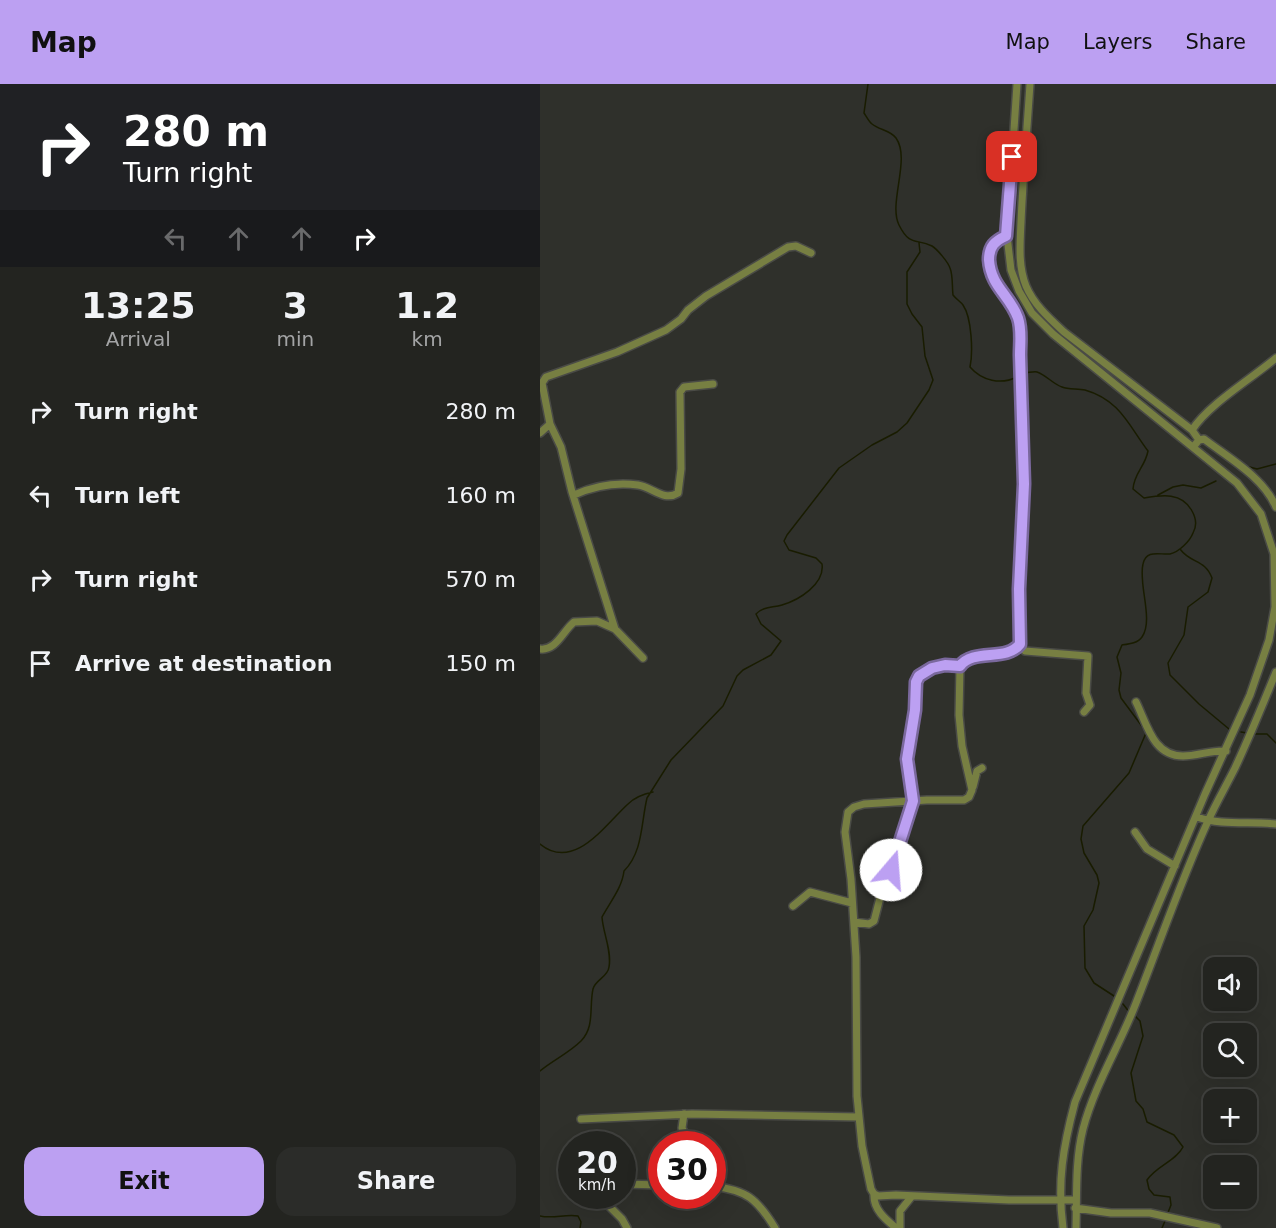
<!DOCTYPE html>
<meta charset="utf-8">
<style>
body{margin:0;font-family:"DejaVu Sans",sans-serif;background:#2b2c29;color:#f1f3f6;height:100vh;display:flex;flex-direction:column;font-size:22px;white-space:nowrap}
*{box-sizing:border-box;margin:0}
p{font-size:20px;color:#a3a4a5}
.icon{flex:none;width:33px;height:33px;fill:none;stroke:currentColor;stroke-width:2;stroke-linecap:round;stroke-linejoin:round}
.map{position:relative;flex:1;overflow:hidden}
.panel{display:flex;flex-direction:column;background:#232420;width:540px}
.panel>*{flex:none}
.banner{background:#202124;color:#fff;overflow:hidden}
.controls{position:absolute;left:663px;top:873px;display:grid;gap:12px}
.controls a{display:grid;place-items:center;width:54px;height:54px;border-radius:12px;background:#232420;box-shadow:0 6px 24px #0002,0 0 0 2px #40413e;font-size:30px}
.speed{position:absolute;left:18px;top:1047px;display:flex;gap:12px;font-size:30px;font-weight:700;text-align:center}
.speed>*{display:grid;place-content:center;width:78px;height:78px;border-radius:50%;background:#232420;box-shadow:0 6px 24px #0002,0 0 0 2px #40413e;line-height:1}
.speed small{font-size:15px;font-weight:400}
.speed .limit{border:9px solid #d22;background:#fff;color:#111}
.pin{position:absolute;display:grid;place-items:center;width:51px;height:51px;color:#fff;margin:-26px;border-radius:12px;box-shadow:0 3px 9px #0006}
.me{position:absolute;width:66px;margin:-33px;rotate:18deg;stroke-linejoin:round;filter:drop-shadow(0 0 4px #0008)}
.turn{display:flex;align-items:center;gap:21px;height:126px;padding:0 24px;font-size:27px}
.turn .icon{width:78px;height:78px;stroke-width:2.5}
.turn b{display:block;font-size:42px;line-height:51px}
.lanes{display:flex;align-items:center;height:57px;padding:0 24px;background:#0003;justify-content:center;gap:30px;direction:ltr}
.lanes .off{opacity:.35}
.eta{display:flex;justify-content:space-evenly;align-items:center;height:102px;text-align:center}
.eta b{font-size:36px;font-weight:700;line-height:42px}
.action{display:flex;gap:12px;margin-top:auto;padding:12px 24px}
.action a{flex:1;height:69px;border-radius:18px;background:#bca0f2;color:#111;font-size:24px;font-weight:700;line-height:69px;text-align:center}
.action a+a{background:#2b2c29;color:#f1f3f6}
ul{padding:0;list-style:none}
li{display:flex;align-items:center;gap:18px;height:84px;padding:0 24px}
li div{flex:1}
li b{display:block;font-size:22px}
li em{font-style:normal}
header{display:flex;align-items:center;gap:36px;box-sizing:border-box;height:84px;padding:0 30px;background:#bca0f2;color:#111}
header strong{font-size:28px}
nav{display:flex;gap:33px;margin-inline-start:auto;font-size:21px}
main{display:flex;flex:1;min-height:0}
.map>svg:first-child{display:block}
.lines{fill:none;stroke-linecap:round;stroke-linejoin:round}
.stream{stroke:#191c00;stroke-width:1.5}
.minor-casing{stroke:#4a4b46;stroke-width:10}
.minor{stroke:#777f42;stroke-width:7}
.route-casing{stroke:#7a689d;stroke-width:15}
.route{stroke:#bca0f2;stroke-width:10}
</style>
<header>
<strong>Map</strong>
<nav><a>Map</a><a>Layers</a><a>Share</a></nav>
</header>
<main>
<section class="panel">
<div class="banner">
<div class="turn"><svg class="icon" aria-label="right" viewBox="0 0 24 24"><path d="M7 20v-9h11M14 6l5 5-5 5"/></svg><div><b>280 m</b>Turn right</div></div>
<div class="lanes"><svg class="icon off" aria-label="left" viewBox="0 0 24 24"><path d="M17 20v-9H6M10 6l-5 5 5 5"/></svg><svg class="icon off" aria-label="ahead" viewBox="0 0 24 24"><path d="M12 20V5M6 11l6-6 6 6"/></svg><svg class="icon off" aria-label="ahead" viewBox="0 0 24 24"><path d="M12 20V5M6 11l6-6 6 6"/></svg><svg class="icon" aria-label="right" viewBox="0 0 24 24"><path d="M7 20v-9h11M14 6l5 5-5 5"/></svg></div>
</div>
<div class="eta">
<div><b>13:25</b><p>Arrival</p></div>
<div><b>3</b><p>min</p></div>
<div><b>1.2</b><p>km</p></div>
</div>
<ul>
<li><svg class="icon" aria-label="right" viewBox="0 0 24 24"><path d="M7 20v-9h11M14 6l5 5-5 5"/></svg><div><b>Turn right</b></div><em>280 m</em></li>
<li><svg class="icon" aria-label="left" viewBox="0 0 24 24"><path d="M17 20v-9H6M10 6l-5 5 5 5"/></svg><div><b>Turn left</b></div><em>160 m</em></li>
<li><svg class="icon" aria-label="right" viewBox="0 0 24 24"><path d="M7 20v-9h11M14 6l5 5-5 5"/></svg><div><b>Turn right</b></div><em>570 m</em></li>
<li><svg class="icon" aria-label="arrive" viewBox="0 0 24 24"><path d="M6 21V4h12l-3 4 3 4H6"/></svg><div><b>Arrive at destination</b></div><em>150 m</em></li>
</ul>
<div class="action"><a>Exit</a><a>Share</a></div>
</section>
<div class="map">
<svg width="736" height="1144" viewBox="0 0 736 1144">
<rect width="100%" height="100%" fill="#2f302b"/>
<g class="lines">
<path class="stream" d="M328 0 324 29C326 32 329 38 332 40 339 46 350 46 356 54 371 75 348 119 359 141 370 163 376 154 392 162 397 165 408 178 410 184 413 191 412 203 413 211 416 215 421 218 423 221 432 234 433 269 430 283 442 297 461 301 477 293
M484 289C488 289 494 287 497 288 506 291 513 300 522 303 529 306 538 304 545 306 580 316 589 342 608 367 605 383 594 389 593 405L604 414C622 411 642 408 652 427 656 434 657 442 653 449 650 457 639 468 630 470 620 471 606 465 603 480 598 500 614 536 602 553 598 559 589 560 582 561L577 573 581 589 579 606 581 614 604 645
M706 382 717 385 736 380
M618 411 633 403 643 401 661 404 676 397
M640 465C651 480 665 475 672 494L668 508 648 523 644 551 628 579 630 591 659 620 689 645
M701 648 707 649
M714 650H727L736 659
M0 760C34 788 65 741 88 720 95 713 103 710 113 708
M574 912 554 899 545 884 544 842 553 826 559 799 557 791 544 769 541 755 543 742 589 689 606 649
M583 920 590 929
M595 932 600 937 603 952 591 989 596 1017 603 1025 607 1038 634 1051 643 1063C636 1077 616 1082 607 1096L609 1105 614 1111 630 1113 631 1121 627 1131
M0 987C13 976 29 969 41 957 55 943 49 923 53 905 55 896 68 893 69 883 72 867 63 849 62 833 70 818 82 804 84 787 103 768 101 739 107 714L131 676 183 622 197 592 203 586 231 571 241 557 221 540 216 530C224 522 232 524 242 521 259 516 285 500 282 480L276 474 249 466 244 457 247 451 299 384 332 361 357 348 367 339 389 306 393 296 385 272 382 243 372 230 367 220V188L380 168 379 159
M0 1132C13 1135 25 1130 38 1132L41 1138 40 1144
M622 1144 625 1137"/>
<g class="minor-casing">
<path id="minor" d="M477 0 467 152 471 186 479 207 492 229 513 250 697 399 721 430 734 470 735 523 729 556 710 611 665 710 535 1018C523 1063 517 1098 523 1144
M490 0C487 46 483 92 481 138 480 160 478 182 486 202 494 221 510 235 524 248L652 346 659 356 654 362
M467 152 455 157C433 184 469 210 478 233 482 245 480 258 480 271L484 425 479 505 480 560C467 578 433 564 420 582L419 631 422 662 432 706 429 713 424 716H387L324 720 314 723 308 728 305 748 311 795 316 873 317 1012 322 1062 331 1105 334 1110 338 1112 356 1111 469 1116H536
M10 340 21 363 32 408 75 545 103 574
M652 346C669 320 711 295 736 274
M0 349 10 340 2 299 6 293 77 268 126 246 141 235 148 226 166 212 248 163 256 162 271 169
M659 356 664 355C689 374 723 393 736 423
M34 411C54 402 76 398 98 401 112 403 124 418 138 409L141 385 140 308 144 303 173 300
M480 560 485 567 548 572 546 609 550 621 544 628
M0 565C16 567 23 547 34 538L57 537 75 545
M596 618C607 640 613 672 643 672 658 672 671 666 686 667
M433 703 437 687 442 684
M657 733C682 742 710 737 736 740
M595 748 607 765 635 782
M253 822 270 808 312 819
M314 838 329 840 334 837 342 806 349 792 373 717 367 675 375 626 376 598 379 592 391 584 405 581 420 582
M144 1030 142 1044 150 1060
M41 1035 152 1030 319 1033
M82 1100 122 1101
M172 1102C207 1106 217 1115 235 1144
M334 1110C333 1125 345 1135 356 1144
M72 1112 69 1122 82 1135 87 1144
M535 1124 571 1129H610L677 1144
M360 1144V1127L372 1112
M536 1144C537 1111 535 1077 543 1045 555 1000 580 961 596 919 620 858 641 796 668 737 676 719 686 702 695 684 710 652 723 620 736 588"/>
</g>
<use href="#minor" class="minor"/>
</g>
<g class="lines">
<g class="route-casing">
<path id="route" d="M351 786 373 717 367 675 375 626 376 598 379 592 392 584 405 581 420 582C433 564 467 578 480 560L479 505 484 400 480 271C480 258 482 246 478 234 470 211 451 203 449 176 449 162 455 157 466 152L472 73"/>
</g>
<use href="#route" class="route"/>
</g>
</svg>
<div class="controls">
<a><svg class="icon" aria-label="sound" viewBox="0 0 24 24"><path d="M4 9h4l5-4v14l-5-4H4zM17 9q2 3 0 6"/></svg></a>
<a><svg class="icon" aria-label="search" viewBox="0 0 24 24"><circle cx="10" cy="10" r="6"/><path d="M15 15l6 6"/></svg></a>
<a>+</a>
<a>−</a>
</div>
<div class="speed"><div>20<small>km/h</small></div><div class="limit">30</div></div>
<div class="pin" style="left:472px;top:73px;background:#d93025"><svg class="icon" aria-label="arrive" viewBox="0 0 24 24"><path d="M6 21V4h12l-3 4 3 4H6"/></svg></div>
<svg class="me" style="left:351px;top:786px" viewBox="-20 -20 40 40"><circle r="19" fill="#fff"/><path d="M0-13L10 11 0 6-10 11z" fill="#bca0f2"/></svg>
</div>
</main>
